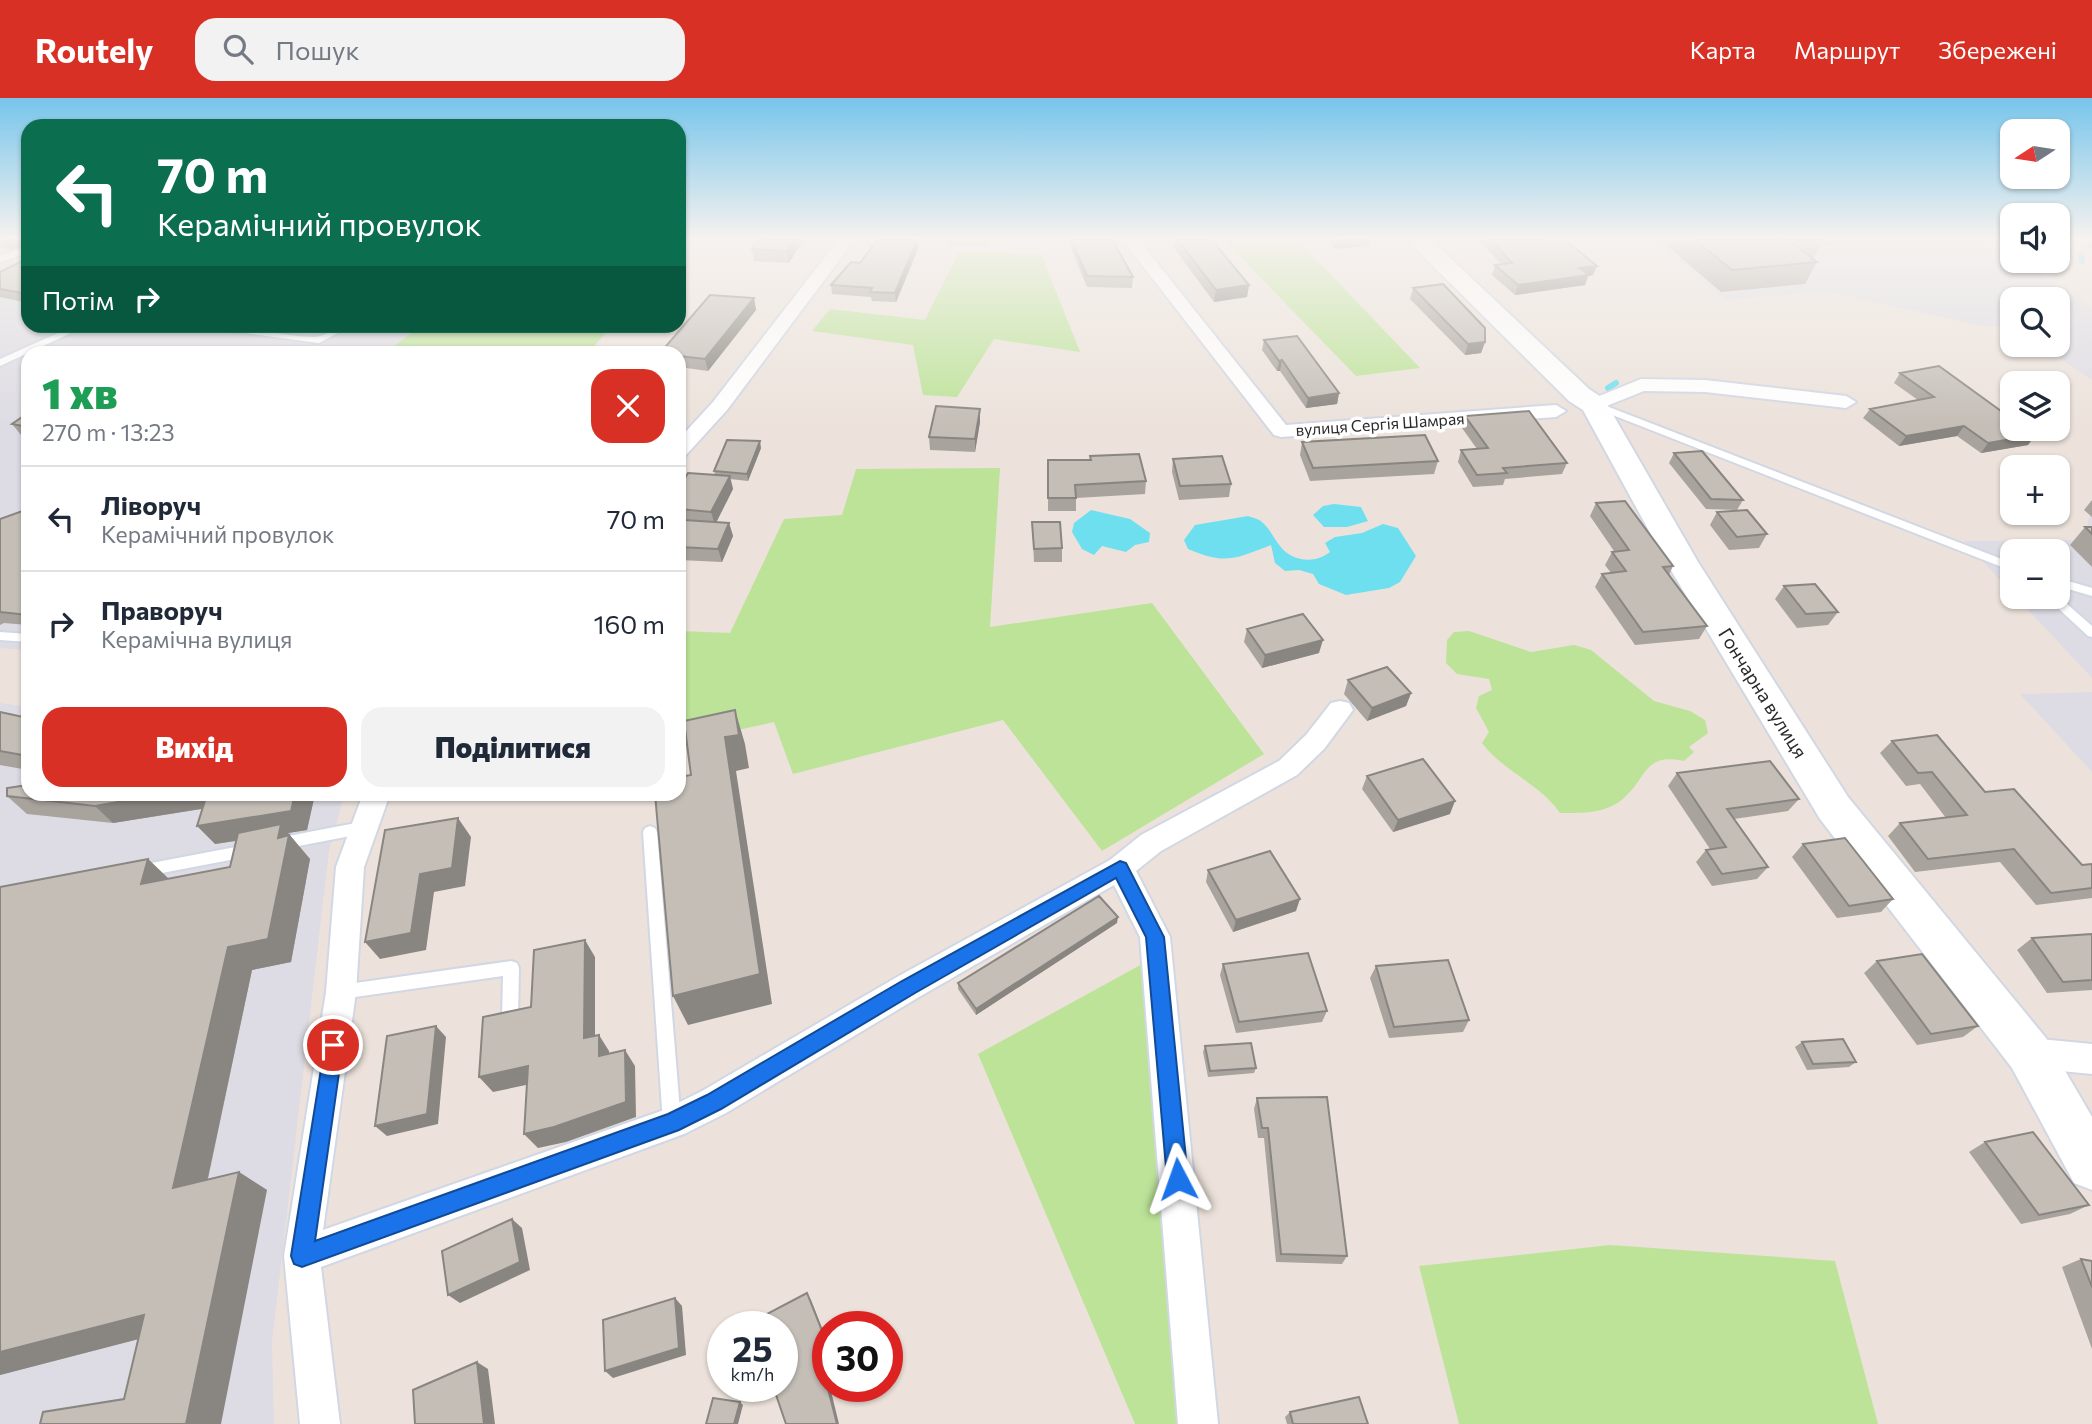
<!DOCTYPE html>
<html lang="uk">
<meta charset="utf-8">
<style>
body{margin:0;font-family:Commissioner,sans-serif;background:#f2f2f3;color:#1f2937;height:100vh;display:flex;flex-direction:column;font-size:26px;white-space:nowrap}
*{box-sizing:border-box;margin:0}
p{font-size:23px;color:#747a83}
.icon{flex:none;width:38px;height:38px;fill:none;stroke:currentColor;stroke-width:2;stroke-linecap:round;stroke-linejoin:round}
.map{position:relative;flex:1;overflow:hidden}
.side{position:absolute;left:21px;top:248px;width:665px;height:455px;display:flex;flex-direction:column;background:#fff;border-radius:21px;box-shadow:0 2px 5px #0004}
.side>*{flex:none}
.banner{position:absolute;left:21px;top:21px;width:665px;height:214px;border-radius:21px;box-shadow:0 2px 5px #0004;background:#0b6e4f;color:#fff;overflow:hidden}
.needle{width:46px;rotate:258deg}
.tools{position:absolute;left:2000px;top:21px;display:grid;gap:14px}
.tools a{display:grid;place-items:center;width:70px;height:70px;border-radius:14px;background:#fff;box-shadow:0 2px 5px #0004;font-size:35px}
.speed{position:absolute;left:707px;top:1213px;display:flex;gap:14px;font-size:35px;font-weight:700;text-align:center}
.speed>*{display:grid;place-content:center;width:91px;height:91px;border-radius:50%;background:#fff;box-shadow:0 2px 5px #0004;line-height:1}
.speed small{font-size:18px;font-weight:400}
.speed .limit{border:10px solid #d22;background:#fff;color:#111}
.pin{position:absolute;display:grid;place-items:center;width:60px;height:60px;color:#fff;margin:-30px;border:4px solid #fff;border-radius:50%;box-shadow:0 2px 7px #0007}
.me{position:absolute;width:77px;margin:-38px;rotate:356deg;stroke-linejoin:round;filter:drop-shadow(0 0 5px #0008)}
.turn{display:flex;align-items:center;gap:24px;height:147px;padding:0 21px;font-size:32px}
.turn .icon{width:91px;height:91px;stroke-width:2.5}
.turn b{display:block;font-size:49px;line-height:60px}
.then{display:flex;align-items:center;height:66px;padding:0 21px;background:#0003;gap:14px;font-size:26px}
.round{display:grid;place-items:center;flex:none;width:74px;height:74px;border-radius:21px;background:#f2f2f3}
.overview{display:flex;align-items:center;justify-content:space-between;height:119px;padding:0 21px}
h1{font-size:42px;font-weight:800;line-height:52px;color:#1e9e55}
.primary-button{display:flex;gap:14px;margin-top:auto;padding:14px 21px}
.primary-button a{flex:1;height:80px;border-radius:21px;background:#d93025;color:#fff;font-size:28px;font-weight:800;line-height:80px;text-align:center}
.primary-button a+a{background:#f2f2f3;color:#1f2937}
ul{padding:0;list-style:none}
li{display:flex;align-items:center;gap:21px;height:105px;padding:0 21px;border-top:2px solid #e0e1e3}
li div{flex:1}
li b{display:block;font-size:26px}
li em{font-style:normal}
header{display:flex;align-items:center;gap:42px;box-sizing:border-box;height:98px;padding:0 35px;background:#d93025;color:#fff}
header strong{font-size:33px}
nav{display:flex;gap:38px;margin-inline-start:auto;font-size:24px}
.search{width:490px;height:63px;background:#f2f2f3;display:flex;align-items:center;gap:18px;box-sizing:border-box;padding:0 24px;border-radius:21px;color:#747a83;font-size:26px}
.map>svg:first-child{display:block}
.industrial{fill:#dddce4}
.green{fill:#bce398}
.water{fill:#6edfef}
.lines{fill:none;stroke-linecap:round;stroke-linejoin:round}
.stream{stroke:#6edfef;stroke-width:6}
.lane-casing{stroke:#d1d7e3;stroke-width:4}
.street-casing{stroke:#d1d7e3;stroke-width:4}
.secondary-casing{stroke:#d1d7e3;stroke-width:4}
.lane{fill:#fff;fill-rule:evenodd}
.street{fill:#fff;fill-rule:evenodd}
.secondary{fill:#fff;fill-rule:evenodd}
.rail-casing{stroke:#9ea5b4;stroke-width:5}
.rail{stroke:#fff;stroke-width:3.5;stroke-dasharray:10;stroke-linecap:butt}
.wall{fill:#a9a39d}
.shaded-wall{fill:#898580}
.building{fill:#c4beb7;stroke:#898580;stroke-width:2}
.route{fill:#1a73e8;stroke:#114b97;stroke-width:2}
.labels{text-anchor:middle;stroke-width:7;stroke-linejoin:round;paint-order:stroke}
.far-street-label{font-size:16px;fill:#2a2a2a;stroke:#fff}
.street-label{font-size:19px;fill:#2a2a2a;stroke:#fff}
</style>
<header>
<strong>Routely</strong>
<div class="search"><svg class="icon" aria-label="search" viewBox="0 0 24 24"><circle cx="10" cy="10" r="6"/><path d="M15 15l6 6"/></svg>Пошук</div>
<nav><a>Карта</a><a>Маршрут</a><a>Збережені</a></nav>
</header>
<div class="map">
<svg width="2092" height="1326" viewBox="0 0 2092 1326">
<rect width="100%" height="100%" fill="#ece2db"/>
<path class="industrial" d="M0 141H28V228H420L385 255 28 256V552L0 550Z
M1652 141H1987L2012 158V163H2020L2092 211V282L2040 247H2058V201H2012V228H1982L1825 193 1726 202Z
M2092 408V580L2016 499H2058V453H2012V495L1964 443 2084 442Z
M2092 594V674L2020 596Z
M0 605 28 609V696L344 697 329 753 272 1244 274 1326H0Z"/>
<path class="green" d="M1223 141H1297L1420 270 1356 278Z
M959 154 1041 156 1080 254 994 241 957 299 923 297 913 247 812 233 830 211 925 222Z
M420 228H454L484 232 488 228H612L588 255H385Z
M1000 370 990 529 1152 505 1264 656 1102 753 1003 622 793 676 774 624 679 645V533L730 535 784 421 842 417 856 371Z
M1469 533 1531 554 1574 547 1591 552 1654 603 1690 613 1705 622 1708 635 1689 649 1694 654 1684 663C1644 655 1648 678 1624 700 1606 716 1582 715 1560 715 1540 686 1503 673 1482 645L1489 634 1476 610 1479 598 1492 592 1489 581 1457 576 1446 565 1447 542 1454 534Z
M1144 865 1181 1326H1135L978 956Z
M1610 1147 1835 1163 1878 1326H1459L1419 1168Z"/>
<path class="water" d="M1334 406 1361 409 1368 423 1347 429H1324L1313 417 1323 408Z
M1091 412 1130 421 1150 435 1149 444 1135 447 1126 454 1102 448 1094 457 1082 451 1072 434 1074 425Z
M1248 418C1253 420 1260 421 1263 425 1270 431 1274 441 1280 448 1292 464 1315 466 1330 454L1325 445 1335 439 1362 435 1383 426 1398 430 1416 458 1400 484 1389 490 1346 497 1319 486 1313 476 1299 472 1285 473 1275 465 1271 447C1235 461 1225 467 1188 451L1184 442 1195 427Z"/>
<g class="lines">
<path class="stream" d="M2081 158 2082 163
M1608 290 1616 285"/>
<g class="lane-casing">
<path id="lane" d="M28 149V155L0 164V158Z
M74 228H86L0 268V261Z
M209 228C244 225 279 239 315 239 328 238 335 227 351 228L319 245 214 231Z
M1596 304 2012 465V473L1592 309V305Z
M2058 480 2092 490V498L2058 488Z
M2058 498 2092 528V539L2088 538 2046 499Z
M0 534 28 536V544L0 542Z
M366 723 371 725 373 729 371 733 366 735 278 752 273 750 271 746 273 742 278 740Z
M650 728 655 730 657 734 681 1025 678 1031 672 1034 666 1031 663 1025 643 734 645 730Z
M251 746 256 748 258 752 256 756 251 758 141 779 136 777 133 773 136 769 141 767Z
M511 863 517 865 519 870 518 921 516 926 510 929 504 926 502 921 503 878 341 901 335 899 333 894 335 889 341 887Z"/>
</g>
<g class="street-casing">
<path id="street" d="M839 141H855L727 312 686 357 679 359V341L713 304Z
M1122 141H1138L1286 327 1556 307 1566 313 1556 319 1281 339 1274 337Z
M1641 281 1705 282 1846 298 1856 304 1846 310 1705 294 1644 293 1594 313 1584 307 1587 303Z
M1340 603 1349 605 1353 612 1324 651 1297 677 1161 753 1136 773 1170 839 1218 1326H1178L1140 839 1114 787 919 899 726 1015 684 1036 321 1169 340 1326H300L284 1158 326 894 336 769 363 696H390L364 769 356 894 323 1132 664 1012 702 993 897 879 1110 762 1141 737 1279 663 1306 637 1331 605Z
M2029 940 2092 946V976L2029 970 2018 966 2013 955 2018 944Z"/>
</g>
<g class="secondary-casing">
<path id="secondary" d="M1406 141H1430L1589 291 1604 301 1698 464 1848 699 2046 940 2092 1019V1092L2074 1085 2012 970 1820 721 1666 464 1583 312 1569 303Z"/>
</g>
<use href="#lane" class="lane"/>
<use href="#street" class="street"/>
<use href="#secondary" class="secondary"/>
<g class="rail-casing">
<path id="rail" d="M2079 141 2092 148"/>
</g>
<use href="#rail" class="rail"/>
</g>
<path class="wall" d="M0 141H28V153L25 148 11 152 0 149Z
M950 141H987V147H950Z
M1067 141H1112L1133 179 1132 190 1087 189Z
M1175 141H1211L1249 187 1247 199 1214 204 1174 150Z
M1328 141H1371L1370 147 1335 151Z
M1478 141H1542L1593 177 1588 178 1585 187 1515 197 1492 177 1495 167 1501 166Z
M1659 141H1894L1821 147 1813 161 1817 164 1805 186 1721 194Z
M803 142 789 165 754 163 752 151Z
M917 142 918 151 896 204 872 203 871 199 832 196 831 187 860 165Z
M28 160V205L0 199V174Z
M1413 190 1485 244 1481 255 1465 257 1410 201Z
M754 200 756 212 708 273 679 269V256Z
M1264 242 1339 295 1337 306 1306 310 1280 273H1277L1262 252Z
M1900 275 2035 337 2028 347 1981 355 1957 338 1899 348 1863 320 1870 311 1918 302 1894 285Z
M28 315V338L21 337 12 326Z
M1465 318 1567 365 1562 376 1505 381 1503 387 1473 389 1458 364 1461 352 1477 351 1462 330Z
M980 324 975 354 930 352 929 339Z
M1302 344 1438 363 1434 376 1310 383 1300 357Z
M761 350 748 383 730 381 733 391 716 424 729 425 733 438 722 464 679 462V434L683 424H679V390L715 377 714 373Z
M1674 355 1743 402 1737 412 1706 411 1669 365Z
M1090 358 1146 383 1145 396 1076 400V413H1048V362H1090Z
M1173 361 1231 386 1229 399 1179 402 1172 374Z
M2092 402V419L2084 412Z
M1596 405 1673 468 1669 477 1707 528 1699 541 1635 547 1595 489 1602 476 1611 475 1605 467 1612 454 1614 453 1590 418Z
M28 411V527L4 525 0 527V421Z
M1717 414 1767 436 1759 450 1729 452 1710 427Z
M1032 424 1062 450V464H1034Z
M2085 429H2092V469L2070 447Z
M1784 488 1838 514 1828 527 1797 530 1775 501Z
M1247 531 1319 555 1262 570 1244 544Z
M1348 582 1411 595 1406 608 1367 623 1344 596Z
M0 614 28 620V672L0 667Z
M1892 643 1985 694 2082 767 2092 766V800L2036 807 2000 764 1915 774 1888 738 1900 725 1946 720 1920 686 1906 688 1880 655Z
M1677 675 1799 701 1788 713 1734 721 1768 769 1757 781 1712 788 1696 764 1706 752 1710 751 1668 688Z
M1367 678 1450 716 1393 734 1362 691Z
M315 696 307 732 288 735 310 761 291 864 252 872 208 1081 239 1074 267 1092 124 1301 139 1241 0 1277 148 761 169 781 230 769 236 743 215 746 202 711 113 725 27 716 7 698Z
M1803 746 1893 801 1881 814 1837 820 1792 759Z
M1208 772 1296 813 1233 834 1206 784Z
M1117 825 976 917 958 891V885Z
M2092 836V892L2047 895 2017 852 2032 840Z
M1877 863 1978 928 1963 939 1917 947 1864 875Z
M1223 866 1327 913 1322 924 1236 935 1220 877Z
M1376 868 1469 922 1463 934 1389 940 1370 880Z
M1802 944 1856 964 1849 969 1807 972 1795 949Z
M1205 948 1256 970 1254 975 1208 979 1203 954Z
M1257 1000 1347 1158 1342 1166 1276 1164 1264 1040H1258L1254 1011Z
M1985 1044 2089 1107 2070 1116 2021 1126 1969 1054Z
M2081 1161 2092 1163V1251L2062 1169Z
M1290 1314 1368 1326H1287L1285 1319Z"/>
<path class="shaded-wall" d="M9 141H25L23 146 25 148 11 152 4 142Z
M794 141H802L803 142 789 165 787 153Z
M1337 141H1371L1370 147 1335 151Z
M917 142 918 151 896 204 895 195Z
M1597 168 1593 177 1588 178 1585 187 1515 197 1518 187 1579 170Z
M1249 187 1247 199 1214 204 1216 192Z
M754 200 756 212 708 273 705 261Z
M1485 244 1481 255 1465 257 1468 246Z
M1282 262 1280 273H1277L1279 263Z
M1339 295 1337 306 1306 310 1308 300Z
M980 311V324L975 354V341Z
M1964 328 1957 338 1899 348 1906 338Z
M2035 337 2028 347 1981 355 1988 345Z
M760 343 761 350 748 383 747 376Z
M730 378 733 391 715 427 711 414Z
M729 425 733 438 722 464 718 451Z
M1323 542 1319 555 1262 570 1265 557Z
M1411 595 1406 608 1367 623 1372 610Z
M735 612 745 646 749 670 736 673 772 906 688 927 673 898 725 639Z
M164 696H228L225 707 113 725 95 708Z
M295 696H315L307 732 288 735 310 761 291 864 252 872 202 1107 173 1090 228 849 279 736 215 746 197 728Z
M1455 703 1450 716 1393 734 1398 722Z
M458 720 471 739 465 788 434 794 426 852 380 861 365 844 420 776Z
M148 761 173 785 141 786Z
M1300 801 1296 813 1233 834 1236 822Z
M1118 819 1117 825 976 917V911Z
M585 842 595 859V956L584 940Z
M436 928 446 939 438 1026 387 1038 375 1028Z
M599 937 609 953 610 974 599 958Z
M625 952 635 968 636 1019 566 1044 538 1050 524 1036Z
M528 968 540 984 493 994 479 979Z
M239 1074 267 1092 221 1326H186Z
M512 1121 522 1130 530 1172 460 1205 448 1197Z
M807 1195 811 1202 828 1245V1248Z
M675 1200 682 1208 686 1257 613 1280 605 1273Z
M144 1217 177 1231 0 1277V1254Z
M477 1264 488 1271 495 1326H484Z
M828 1282V1288H831L830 1289 839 1326H837L826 1283Z
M740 1304 743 1307 738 1326H734Z"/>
<path class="building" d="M23 141H28V147L23 146Z
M758 141H794L787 153 752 151Z
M878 141H901L917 142 895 195 870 194 872 190 831 187 851 164 860 165Z
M1071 141H1112L1133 179 1087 178Z
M1177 141H1211L1249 187 1216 192Z
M1490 141H1542L1548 144 1565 142 1597 168 1579 170 1589 177 1518 187 1495 167 1512 165Z
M1694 141H1824L1791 144 1817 164 1732 172Z
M28 160V196L0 191V174Z
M1443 186 1485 230V244L1468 246 1413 190Z
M710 197 754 200 705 261 679 258V256L660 255Z
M1297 238 1339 295 1308 300 1282 262 1279 263 1264 242Z
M1939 268 2012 321V331H2027L2035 337 1988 345 1964 328 1906 338 1870 311 1934 299 1900 275Z
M936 308 980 311 975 341 929 339Z
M1529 313 1567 365 1503 370 1507 375 1477 377 1461 352 1488 350 1465 318Z
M28 315V329L12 326Z
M1425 337 1438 363 1313 370 1302 344Z
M727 342 760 343 747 376 714 373Z
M1702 353 1743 402 1711 401 1674 355Z
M1139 356 1146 383 1075 387 1076 400H1048V362H1091L1090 358Z
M1222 358 1231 386 1180 388 1173 361Z
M688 375 730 378 711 414 679 411V390Z
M1625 403 1673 468 1663 469 1707 528 1643 534 1602 476 1626 473 1612 454 1629 452 1596 405Z
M28 411V517L0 514V421Z
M1747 412 1767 436 1737 439 1717 414Z
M684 422 729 425 718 451 679 449V434Z
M1032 424H1060L1062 450 1034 451Z
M2085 429H2092V436Z
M1815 486 1838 514 1806 516 1784 488Z
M1303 516 1323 542 1265 557 1247 531Z
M1387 569 1411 595 1372 610 1348 582Z
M735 612 739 637 725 639 760 876 673 898 655 696H679V679L691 677 684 623Z
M0 614 28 620V658L0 653Z
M1937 637 1985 694 2014 691 2082 767 2092 766V790L2051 795 2014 751 1928 761 1900 725 1967 717 1932 674 1918 675 1892 643Z
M1423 661 1455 703 1398 722 1367 678Z
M1770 663 1799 701 1727 711 1768 769 1722 776 1706 752 1726 749 1677 675Z
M28 687V696H164L95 708 7 698V690Z
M207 696H295L291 713 197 728Z
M458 720 452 770 420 776 411 835 365 844 385 732Z
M281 726 278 740 289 737 268 841 228 849 173 1090 239 1074 186 1326H40L43 1314 124 1301 144 1217 0 1254V789L148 761 141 786 230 769 238 735Z
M1845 740 1893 801 1849 808 1803 746Z
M1270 753 1300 801 1236 822 1208 772Z
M1099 798 1118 819 976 911 958 885Z
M2092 836V882L2063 884 2032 840Z
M585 842 584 940 599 937V958L625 952 626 1004 554 1029 524 1036 528 968 479 979 483 919 531 909 534 852Z
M1308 855 1327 913 1239 924 1223 866Z
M1922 856 1978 928 1931 936 1877 863Z
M1448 862 1469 922 1394 929 1376 868Z
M436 928 427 1016 375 1028 387 938Z
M1843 941 1856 964 1813 966 1802 944Z
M1251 945 1256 970 1210 973 1205 948Z
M1327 999 1347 1158 1281 1156 1268 1030H1262L1257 1000Z
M2033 1034 2089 1107 2039 1117 1985 1044Z
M512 1121 520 1164 448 1197 442 1153Z
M2081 1161 2092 1163V1189Z
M807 1195 828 1248V1282L826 1283 837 1326H786L773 1288H782V1228H752L750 1225Z
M675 1200 679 1250 605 1273 603 1222Z
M477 1264 484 1326H415L413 1292Z
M1359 1299 1368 1326H1293L1290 1314Z
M713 1300 740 1304 734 1326H706Z"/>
<linearGradient id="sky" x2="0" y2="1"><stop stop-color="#77c5eb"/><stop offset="0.43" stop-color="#f6f2ef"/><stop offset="1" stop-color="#f6f2ef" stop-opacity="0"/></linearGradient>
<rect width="2092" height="326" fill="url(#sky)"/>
<path class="route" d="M1120 763 1126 765 1164 839 1188 1081 1185 1089 1178 1092 1170 1089 1167 1081 1146 839 1116 780 915 895 721 1011 679 1032 302 1169 294 1166 291 1158 326 940 333 938 340 940 343 947 315 1143 668 1016 707 997 902 883Z"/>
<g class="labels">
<g class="far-street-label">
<text transform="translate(1380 326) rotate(-4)" y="6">вулиця Сергія Шамрая</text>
</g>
<g class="street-label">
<text transform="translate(1763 595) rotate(58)" y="7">Гончарна вулиця</text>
</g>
</g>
</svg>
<div class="tools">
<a><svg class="needle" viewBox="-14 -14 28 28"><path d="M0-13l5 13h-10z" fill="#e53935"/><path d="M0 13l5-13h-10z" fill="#747a83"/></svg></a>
<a><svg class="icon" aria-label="sound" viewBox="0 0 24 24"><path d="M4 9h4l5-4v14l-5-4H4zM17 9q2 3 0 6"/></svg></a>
<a><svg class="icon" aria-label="search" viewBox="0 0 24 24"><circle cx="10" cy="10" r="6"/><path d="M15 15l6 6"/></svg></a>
<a><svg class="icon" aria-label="layers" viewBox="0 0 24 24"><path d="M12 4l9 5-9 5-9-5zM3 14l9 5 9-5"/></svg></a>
<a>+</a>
<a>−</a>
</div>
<div class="speed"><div>25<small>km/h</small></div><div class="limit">30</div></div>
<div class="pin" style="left:333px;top:947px;background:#d93025"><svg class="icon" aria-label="arrive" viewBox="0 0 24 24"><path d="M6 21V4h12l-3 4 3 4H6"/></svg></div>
<svg class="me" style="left:1178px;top:1081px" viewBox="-20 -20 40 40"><path d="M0-17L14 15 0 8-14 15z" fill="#1a73e8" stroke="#fff" stroke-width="4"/></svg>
<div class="banner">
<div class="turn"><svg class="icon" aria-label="left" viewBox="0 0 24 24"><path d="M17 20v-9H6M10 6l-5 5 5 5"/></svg><div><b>70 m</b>Керамічний провулок</div></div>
<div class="then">Потім<svg class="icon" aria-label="right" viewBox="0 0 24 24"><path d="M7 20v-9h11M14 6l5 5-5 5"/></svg></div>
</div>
<section class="side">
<div class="overview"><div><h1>1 хв</h1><p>270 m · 13:23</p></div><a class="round" style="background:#d93025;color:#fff"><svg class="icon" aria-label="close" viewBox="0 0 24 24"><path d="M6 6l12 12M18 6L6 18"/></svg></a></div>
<ul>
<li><svg class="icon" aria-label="left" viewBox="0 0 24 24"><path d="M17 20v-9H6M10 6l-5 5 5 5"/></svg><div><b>Ліворуч</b><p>Керамічний провулок</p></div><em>70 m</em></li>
<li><svg class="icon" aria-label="right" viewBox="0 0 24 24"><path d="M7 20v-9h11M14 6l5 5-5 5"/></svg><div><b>Праворуч</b><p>Керамічна вулиця</p></div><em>160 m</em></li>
</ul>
<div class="primary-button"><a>Вихід</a><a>Поділитися</a></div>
</section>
</div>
